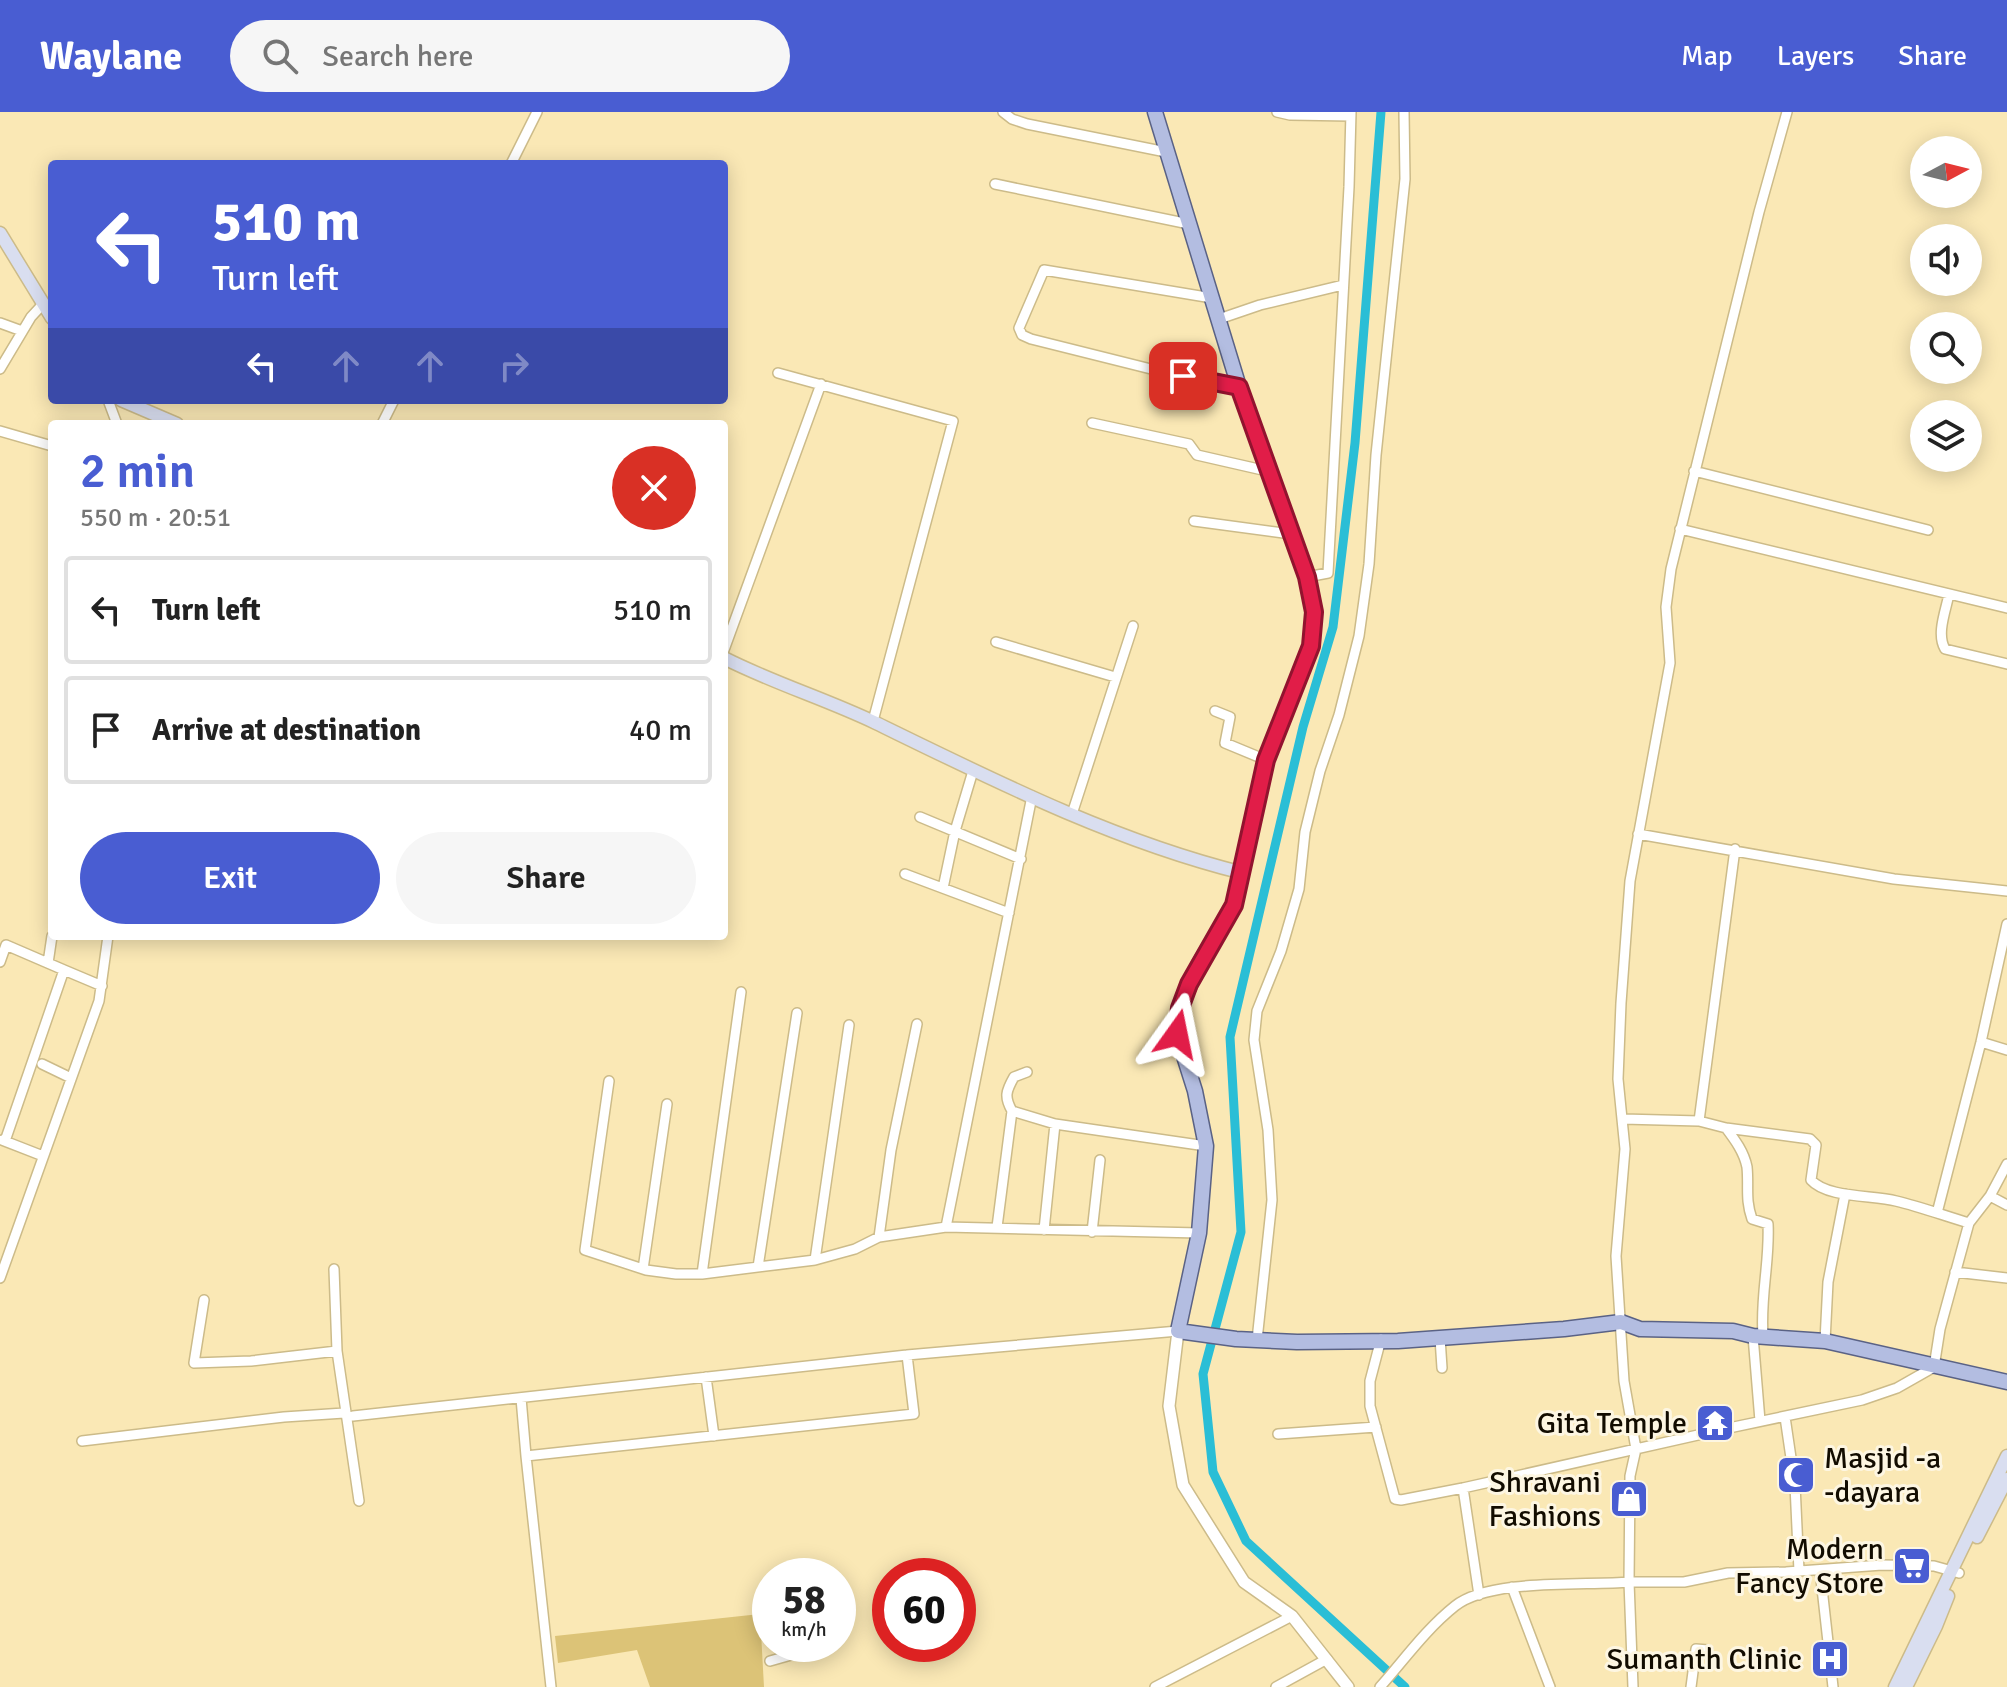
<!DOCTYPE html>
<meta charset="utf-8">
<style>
body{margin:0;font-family:Signika,sans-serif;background:#f6f6f6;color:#222;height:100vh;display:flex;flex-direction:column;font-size:30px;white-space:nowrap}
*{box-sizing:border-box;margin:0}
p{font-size:26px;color:#767676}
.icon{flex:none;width:44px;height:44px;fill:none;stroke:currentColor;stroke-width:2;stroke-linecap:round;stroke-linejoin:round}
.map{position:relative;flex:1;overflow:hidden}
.sheet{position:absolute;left:48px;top:308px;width:680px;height:520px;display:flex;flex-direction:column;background:#fff;border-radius:8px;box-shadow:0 4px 20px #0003}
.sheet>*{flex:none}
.top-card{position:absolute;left:48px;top:48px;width:680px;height:244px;border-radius:8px;box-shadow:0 4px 20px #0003;background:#495dd2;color:#fff;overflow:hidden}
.needle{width:52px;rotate:83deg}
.buttons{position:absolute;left:1910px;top:24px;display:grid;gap:16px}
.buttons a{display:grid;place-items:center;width:72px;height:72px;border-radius:50%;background:#fff;box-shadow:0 4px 20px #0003;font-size:40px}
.speed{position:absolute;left:752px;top:1446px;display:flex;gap:16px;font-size:40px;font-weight:700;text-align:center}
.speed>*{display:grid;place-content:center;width:104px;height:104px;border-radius:50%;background:#fff;box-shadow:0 4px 20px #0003;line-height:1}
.speed small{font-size:20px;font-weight:400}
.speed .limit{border:12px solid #d22;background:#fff;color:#111}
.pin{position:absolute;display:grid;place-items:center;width:68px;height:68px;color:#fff;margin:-34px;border-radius:16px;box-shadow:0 4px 12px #0006}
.me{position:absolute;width:88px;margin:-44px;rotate:12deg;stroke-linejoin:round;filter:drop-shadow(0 0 6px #0008)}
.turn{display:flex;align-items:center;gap:28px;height:168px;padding:0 32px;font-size:36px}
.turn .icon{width:104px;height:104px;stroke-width:2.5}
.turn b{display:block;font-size:56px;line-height:68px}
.lanes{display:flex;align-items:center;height:76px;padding:0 32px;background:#0003;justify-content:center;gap:40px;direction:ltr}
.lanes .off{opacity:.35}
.round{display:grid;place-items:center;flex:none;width:84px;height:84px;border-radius:42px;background:#f6f6f6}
.overview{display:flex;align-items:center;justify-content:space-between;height:136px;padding:0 32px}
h1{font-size:48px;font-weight:600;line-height:60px;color:#495dd2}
.button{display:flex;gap:16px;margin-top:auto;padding:16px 32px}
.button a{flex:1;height:92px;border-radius:48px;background:#495dd2;color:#fff;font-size:32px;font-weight:600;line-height:92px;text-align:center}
.button a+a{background:#f6f6f6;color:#222}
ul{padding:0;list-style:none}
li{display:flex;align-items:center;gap:24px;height:108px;margin:0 16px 12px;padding:0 16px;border:4px solid #e0e0e0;border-radius:8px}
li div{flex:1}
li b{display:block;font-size:30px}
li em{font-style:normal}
header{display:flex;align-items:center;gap:48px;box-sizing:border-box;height:112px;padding:0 40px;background:#495dd2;color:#fff}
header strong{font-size:38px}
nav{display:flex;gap:44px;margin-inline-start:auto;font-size:28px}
.search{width:560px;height:72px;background:#f6f6f6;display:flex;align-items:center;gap:20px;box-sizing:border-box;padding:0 28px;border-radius:44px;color:#767676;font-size:30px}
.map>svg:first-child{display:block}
.green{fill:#dcc377}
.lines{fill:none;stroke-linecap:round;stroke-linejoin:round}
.canal{stroke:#2abed6;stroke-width:9}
.minor-casing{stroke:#ccbb89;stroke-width:12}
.tertiary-casing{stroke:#ccbb89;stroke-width:14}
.secondary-casing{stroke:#ccbb89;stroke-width:15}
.primary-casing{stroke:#5a6285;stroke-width:17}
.minor{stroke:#fff;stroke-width:9}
.tertiary{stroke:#fff;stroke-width:11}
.secondary{stroke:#d9def0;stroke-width:12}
.primary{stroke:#b3bde1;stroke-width:14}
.route-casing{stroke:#92132f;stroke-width:20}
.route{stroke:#e11d48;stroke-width:14}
.labels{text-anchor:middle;stroke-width:6;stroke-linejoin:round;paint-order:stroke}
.poi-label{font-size:30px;fill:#120c00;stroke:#fdf6e2;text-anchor:end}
</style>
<header>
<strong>Waylane</strong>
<div class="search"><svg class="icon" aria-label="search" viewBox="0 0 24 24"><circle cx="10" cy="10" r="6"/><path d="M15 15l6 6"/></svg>Search here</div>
<nav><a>Map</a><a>Layers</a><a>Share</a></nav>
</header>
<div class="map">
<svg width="2007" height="1575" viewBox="0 0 2007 1575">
<rect width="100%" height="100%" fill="#fae8b5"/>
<path class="green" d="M760 1502 764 1575H650L637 1538 558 1551 555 1524Z"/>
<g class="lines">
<path class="canal" d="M1381 0 1355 331 1333 515 1303 615 1230 925 1241 1120 1203 1262 1213 1360 1246 1429 1405 1575"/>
<g class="minor-casing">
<path id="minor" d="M1003 0 1012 7 1027 12 1166 40
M1277 0 1290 3 1351 4
M1787 0 1759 100 1671 457 1666 495 1670 551 1630 769 1621 891 1618 967 1625 1037 1616 1144 1624 1269 1636 1337 1630 1364 1629 1470H1684L1728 1461 1786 1460 1882 1453 1934 1454 1959 1461
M511 52 537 0
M995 72 1189 112
M1212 186 1044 158 1019 216 1022 223 1031 227 1155 258 1239 275
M1219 207 1260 193 1343 173
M0 211 22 219
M0 257 31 205 43 192
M778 261 953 309 873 609
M108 288 117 312
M1092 311 1189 332 1197 343 1267 359
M382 312 394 288
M0 319 52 334
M1694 359 1928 418
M1194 409 1291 422
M1680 417 2007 496
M1307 465 1328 461 1349 75 1351 0
M1949 482C1946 498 1936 522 1945 537L2007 552
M996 530 1115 565
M724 538 821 272
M1215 599 1230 605 1225 631 1266 648
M1072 702 1133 514
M920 705 1021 747
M1638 722 1894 767 2007 779
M905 762 1009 801
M943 776 955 719 973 659
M0 850 6 833 64 858
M48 851 52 824
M1981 930 2007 938
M42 952 71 966
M1027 960 1014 965C1006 979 1004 985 1012 999L1055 1012 1206 1034
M609 969 585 1138 646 1158 676 1162H702L815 1148 855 1137 879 1125 946 1115 1199 1121
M1699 1009 1735 737
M1726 1016C1735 1028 1744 1040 1747 1055 1749 1075 1745 1087 1752 1107L1768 1112C1770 1149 1760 1185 1763 1223
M2 1028 43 1044
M5 1029 64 858 102 874
M1990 1084 2007 1093
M1937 1101 1981 930 2007 812
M1969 1111 1990 1084 2007 1052
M946 1115 1032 684
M997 1115 1012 999
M1044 1118 1055 1012
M1092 1120 1100 1048
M879 1125 891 1038 917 912
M815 1148 849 913
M758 1155 797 901
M334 1157 337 1239 359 1389
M643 1157 667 992
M1955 1160 2007 1166
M702 1162 741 880
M0 1166 99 889 108 824
M204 1188 194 1251 251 1249 337 1239
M1753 1224 1760 1309
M1440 1226 1442 1256
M1381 1227 1370 1269V1294L1395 1387 1401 1388 1463 1376 1729 1316 1862 1288 1897 1276 1934 1255 1940 1217 1969 1111C1945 1104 1921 1095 1896 1089 1873 1083 1827 1086 1811 1068L1816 1033 1810 1027 1726 1016 1699 1009 1623 1007
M1257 1228 1272 1088 1268 1018 1254 928 1257 899 1281 839 1299 777 1305 720 1320 659 1339 603 1359 524 1369 452 1376 343 1405 67 1404 0
M1825 1229 1828 1170 1845 1082
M706 1265 714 1324
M521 1286 526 1344 914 1302 907 1243
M353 1304 907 1243 1178 1219
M1785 1305 1795 1373 1799 1459
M1278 1322 1376 1315
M82 1329 284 1305 344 1301
M526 1344 551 1575
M1463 1376 1479 1483
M1820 1458 1833 1575
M1512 1475 1550 1575
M770 1549 830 1532
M1155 1575 1292 1504
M1276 1575 1327 1547
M1380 1575C1404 1548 1426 1517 1455 1494 1490 1466 1585 1474 1629 1470L1633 1575
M1691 1575 1696 1537 1708 1538"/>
</g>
<g class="tertiary-casing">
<path id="tertiary" d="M1178 1219 1169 1294 1183 1373 1244 1470 1292 1504 1348 1575"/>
</g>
<g class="secondary-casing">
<path id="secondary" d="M0 121 52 206
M121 288 177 312
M724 546C773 571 826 587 876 611 995 669 1114 729 1243 761
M1977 1425 2007 1367
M1895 1575 2007 1344
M1906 1575 1936 1514 1948 1484"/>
</g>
<g class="primary-casing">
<path id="primary" d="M1155 0 1239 275 1307 465 1314 500 1311 534 1266 648 1234 793 1199 852 1180 896 1177 922 1195 979 1206 1034 1199 1121 1178 1219 1236 1227 1297 1230 1398 1229 1564 1217 1621 1210 1640 1217 1733 1219 1753 1224 1825 1229 2007 1270"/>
</g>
<use href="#minor" class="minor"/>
<use href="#tertiary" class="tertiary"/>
<use href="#secondary" class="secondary"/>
<use href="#primary" class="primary"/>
</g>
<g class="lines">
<g class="route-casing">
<path id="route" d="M1177 922 1180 896 1189 872 1234 793 1266 648 1311 534 1314 500 1307 465 1239 275 1183 264"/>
</g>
<use href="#route" class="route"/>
</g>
<defs>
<g id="temple-square" transform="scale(2)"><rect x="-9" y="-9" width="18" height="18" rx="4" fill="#495dd2" stroke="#fdf6e2"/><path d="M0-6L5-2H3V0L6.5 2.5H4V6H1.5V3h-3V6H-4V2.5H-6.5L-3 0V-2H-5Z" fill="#fff"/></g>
<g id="mosque-square" transform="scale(2)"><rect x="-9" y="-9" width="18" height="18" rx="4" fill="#495dd2" stroke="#fdf6e2"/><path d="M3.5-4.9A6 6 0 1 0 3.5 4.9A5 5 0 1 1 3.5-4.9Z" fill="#fff"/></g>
<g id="shop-square" transform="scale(2)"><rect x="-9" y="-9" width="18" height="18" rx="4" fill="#495dd2" stroke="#fdf6e2"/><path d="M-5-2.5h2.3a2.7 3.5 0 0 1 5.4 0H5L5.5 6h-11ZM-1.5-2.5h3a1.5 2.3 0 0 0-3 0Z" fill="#fff"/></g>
<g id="supermarket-square" transform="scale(2)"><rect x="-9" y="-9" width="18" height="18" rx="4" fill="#495dd2" stroke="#fdf6e2"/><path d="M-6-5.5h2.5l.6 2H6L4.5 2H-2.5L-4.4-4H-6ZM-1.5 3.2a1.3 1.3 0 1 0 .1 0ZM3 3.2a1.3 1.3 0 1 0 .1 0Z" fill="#fff"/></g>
<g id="hospital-square" transform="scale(2)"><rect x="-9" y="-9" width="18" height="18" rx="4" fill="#495dd2" stroke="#fdf6e2"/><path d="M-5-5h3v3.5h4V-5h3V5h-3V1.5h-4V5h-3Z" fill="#fff"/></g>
</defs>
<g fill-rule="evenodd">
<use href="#temple-square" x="1715" y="1311"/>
<use href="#mosque-square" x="1796" y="1363"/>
<use href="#shop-square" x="1629" y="1387"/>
<use href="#supermarket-square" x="1912" y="1454"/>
<use href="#hospital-square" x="1830" y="1547"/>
</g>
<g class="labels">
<g class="poi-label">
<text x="1687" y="1321">Gita Temple</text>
<text x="1824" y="1356" text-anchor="start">Masjid -a<tspan x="1824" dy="34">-dayara</tspan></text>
<text x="1601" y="1380">Shravani<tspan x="1601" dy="34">Fashions</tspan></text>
<text x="1884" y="1447">Modern<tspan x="1884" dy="34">Fancy Store</tspan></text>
<text x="1802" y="1557">Sumanth Clinic</text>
</g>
</g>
</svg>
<div class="buttons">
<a><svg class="needle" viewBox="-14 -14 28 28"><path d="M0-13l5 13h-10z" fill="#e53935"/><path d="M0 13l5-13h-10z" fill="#767676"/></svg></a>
<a><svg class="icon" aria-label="sound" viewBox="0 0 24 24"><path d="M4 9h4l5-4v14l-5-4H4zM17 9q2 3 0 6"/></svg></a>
<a><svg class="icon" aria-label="search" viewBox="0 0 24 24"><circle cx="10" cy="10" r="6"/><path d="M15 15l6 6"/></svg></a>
<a><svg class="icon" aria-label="layers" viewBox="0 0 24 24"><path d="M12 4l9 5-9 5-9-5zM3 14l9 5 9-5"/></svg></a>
</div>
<div class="speed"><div>58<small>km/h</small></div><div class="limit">60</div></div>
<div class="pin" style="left:1183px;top:264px;background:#d93025"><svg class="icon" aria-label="arrive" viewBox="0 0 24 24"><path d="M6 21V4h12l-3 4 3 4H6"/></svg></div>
<svg class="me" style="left:1177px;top:922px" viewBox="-20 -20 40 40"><path d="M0-17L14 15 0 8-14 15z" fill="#e11d48" stroke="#fff" stroke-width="4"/></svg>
<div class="top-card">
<div class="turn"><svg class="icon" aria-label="left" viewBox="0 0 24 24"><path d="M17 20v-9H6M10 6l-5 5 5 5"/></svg><div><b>510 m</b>Turn left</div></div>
<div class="lanes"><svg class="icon" aria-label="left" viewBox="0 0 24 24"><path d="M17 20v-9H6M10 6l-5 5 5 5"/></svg><svg class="icon off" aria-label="ahead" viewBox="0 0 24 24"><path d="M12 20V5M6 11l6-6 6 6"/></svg><svg class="icon off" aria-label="ahead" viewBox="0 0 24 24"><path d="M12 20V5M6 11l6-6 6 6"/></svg><svg class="icon off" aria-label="right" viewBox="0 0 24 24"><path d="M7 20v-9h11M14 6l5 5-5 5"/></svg></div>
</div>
<section class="sheet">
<div class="overview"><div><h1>2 min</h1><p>550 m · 20:51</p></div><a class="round" style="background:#d93025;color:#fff"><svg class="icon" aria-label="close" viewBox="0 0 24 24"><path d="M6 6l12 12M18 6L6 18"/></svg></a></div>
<ul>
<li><svg class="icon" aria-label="left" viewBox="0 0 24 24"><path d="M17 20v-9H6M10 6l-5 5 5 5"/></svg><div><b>Turn left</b></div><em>510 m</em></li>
<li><svg class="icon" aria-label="arrive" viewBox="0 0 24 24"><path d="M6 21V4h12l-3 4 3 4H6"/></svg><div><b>Arrive at destination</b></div><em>40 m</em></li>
</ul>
<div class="button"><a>Exit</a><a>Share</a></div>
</section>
</div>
